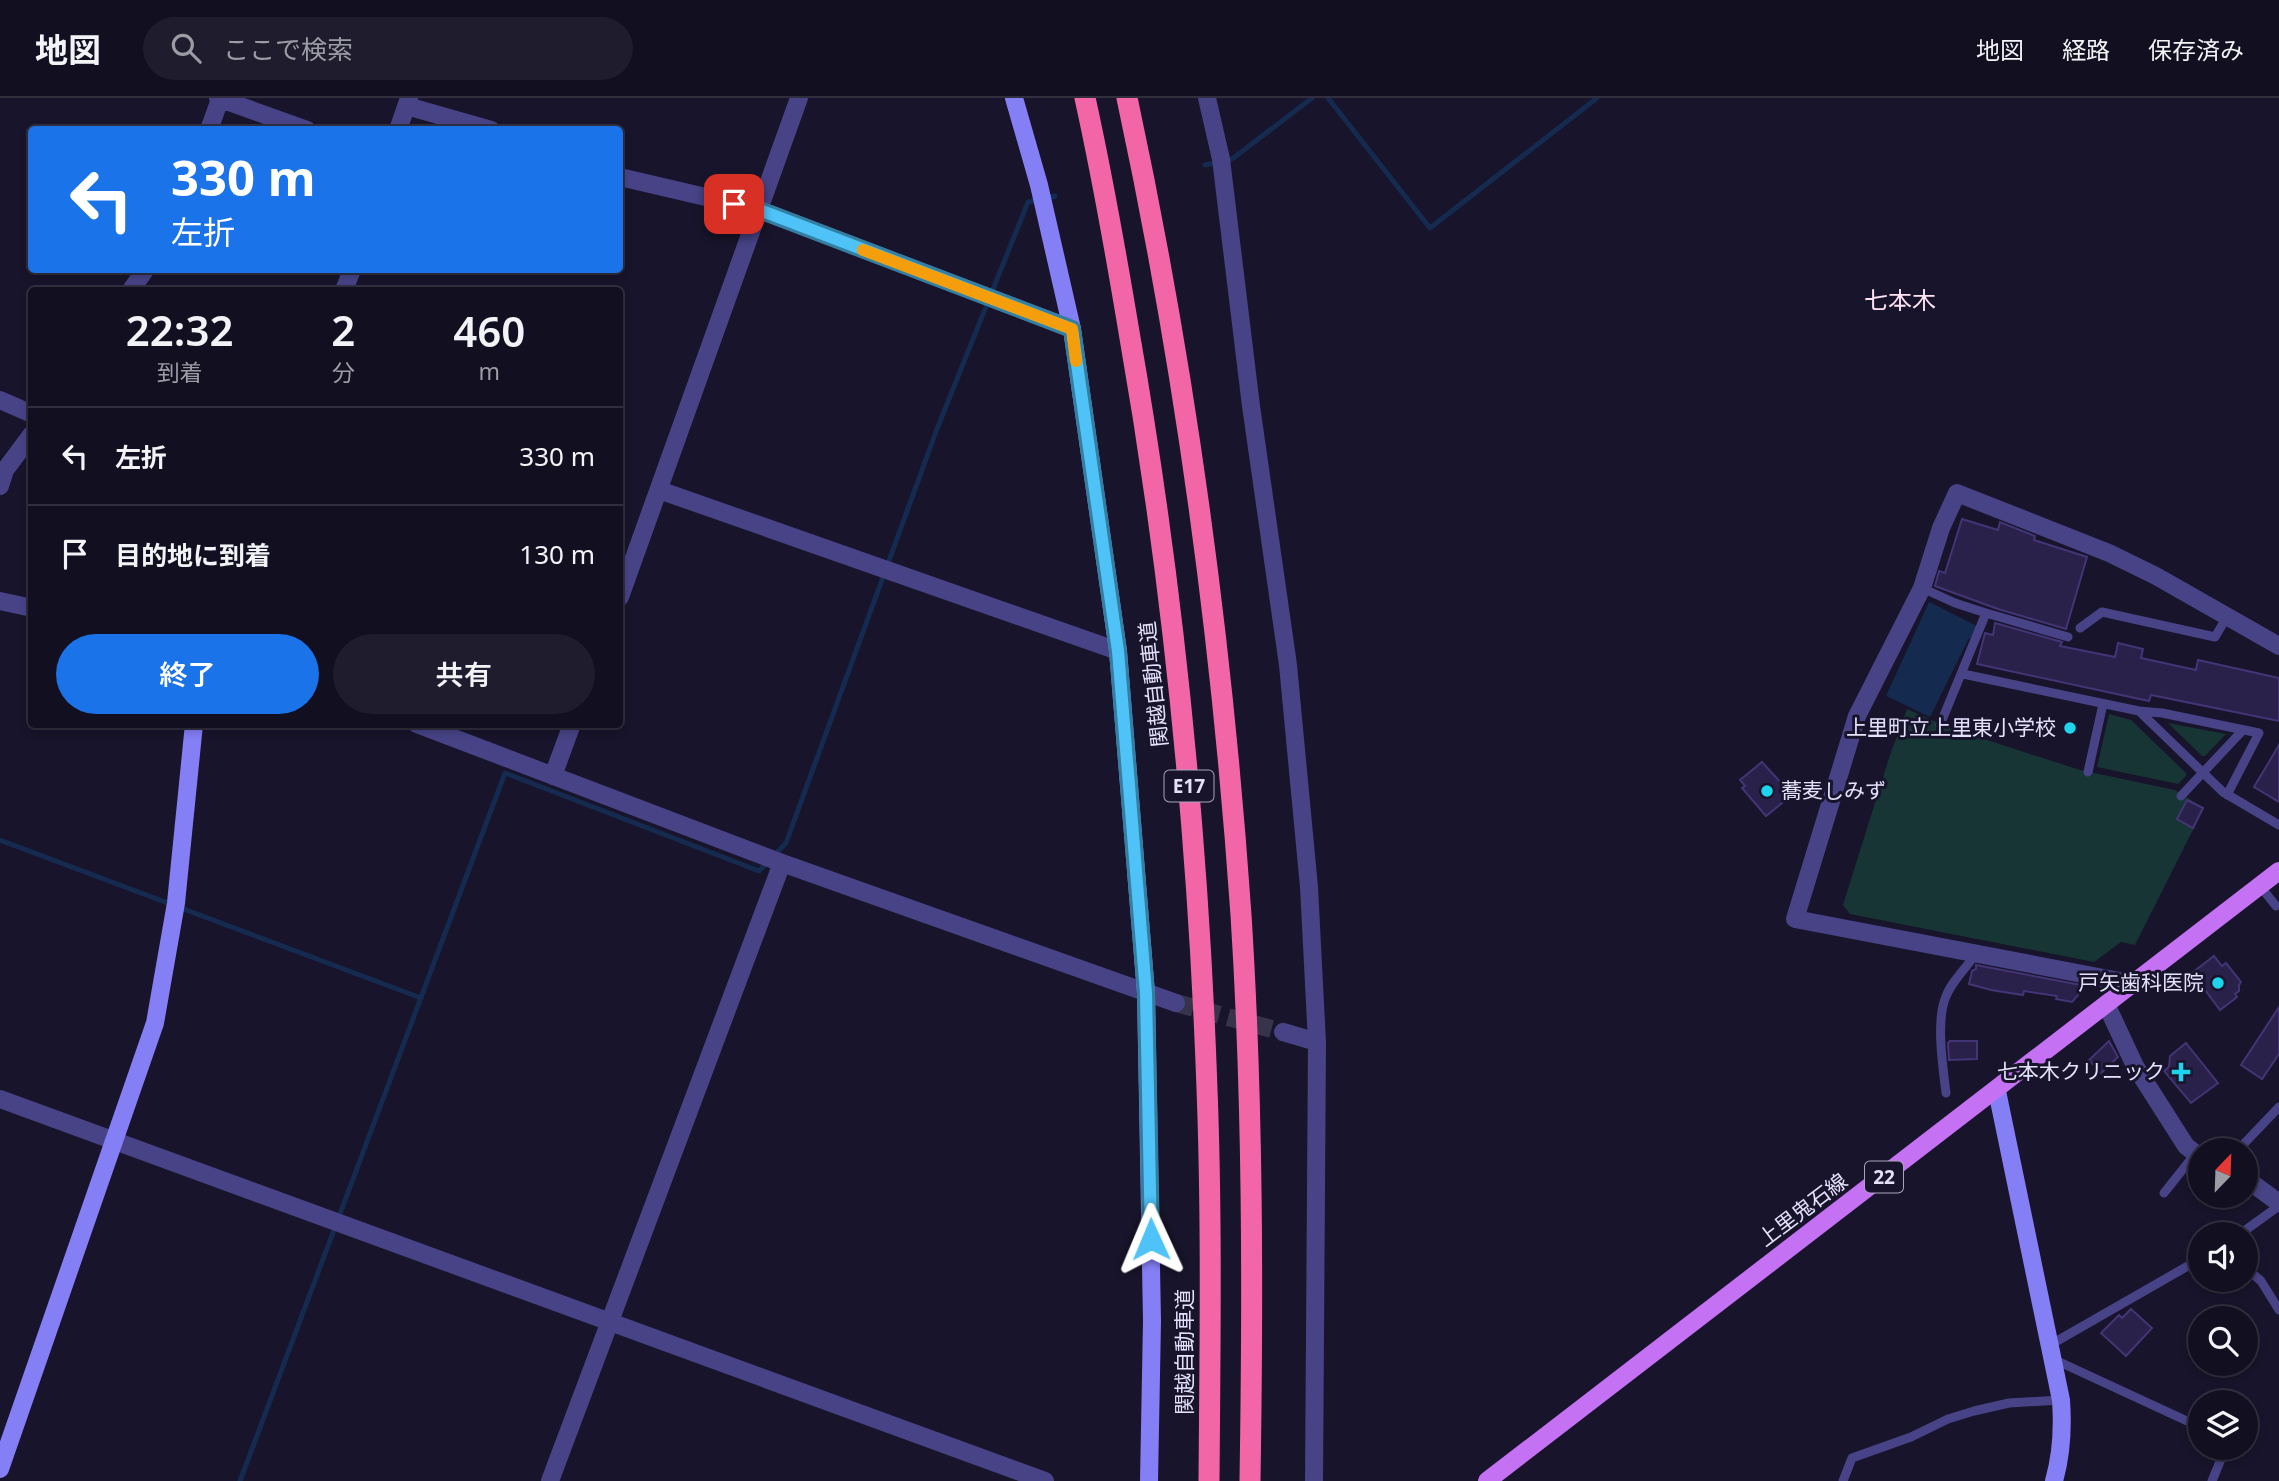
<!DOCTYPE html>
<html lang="ja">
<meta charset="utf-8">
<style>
body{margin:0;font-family:"Noto Sans","Noto Sans JP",sans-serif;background:#1f1d2d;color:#f1f3f6;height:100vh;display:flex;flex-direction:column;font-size:26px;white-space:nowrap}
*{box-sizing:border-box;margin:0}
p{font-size:23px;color:#9c9ca5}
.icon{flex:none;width:38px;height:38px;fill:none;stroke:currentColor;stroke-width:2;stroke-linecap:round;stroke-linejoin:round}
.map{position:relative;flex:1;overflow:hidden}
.panel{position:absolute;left:28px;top:189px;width:595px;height:441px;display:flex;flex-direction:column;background:#120f20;border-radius:7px;box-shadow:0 4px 10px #0003,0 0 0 2px #312f3e}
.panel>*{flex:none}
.banner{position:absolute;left:28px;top:28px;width:595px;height:147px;border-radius:7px;box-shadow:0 4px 10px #0003,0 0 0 2px #312f3e;background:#1a73e8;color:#fff;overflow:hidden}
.needle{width:46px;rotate:23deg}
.fabs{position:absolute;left:2188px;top:1040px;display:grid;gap:14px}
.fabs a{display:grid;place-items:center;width:70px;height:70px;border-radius:50%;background:#120f20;box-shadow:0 4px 10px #0003,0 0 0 2px #312f3e;font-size:35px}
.pin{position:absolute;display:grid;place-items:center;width:60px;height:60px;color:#fff;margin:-30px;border-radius:14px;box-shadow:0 4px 10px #0006}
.me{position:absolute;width:77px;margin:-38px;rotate:359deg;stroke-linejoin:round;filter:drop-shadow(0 0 5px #0008)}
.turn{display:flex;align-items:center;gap:24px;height:147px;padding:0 28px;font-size:32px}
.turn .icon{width:91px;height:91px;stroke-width:2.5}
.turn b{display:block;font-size:49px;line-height:60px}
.eta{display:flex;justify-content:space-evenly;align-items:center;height:119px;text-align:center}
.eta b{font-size:42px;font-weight:600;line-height:49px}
.cta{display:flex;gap:14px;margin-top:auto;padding:14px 28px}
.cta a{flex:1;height:80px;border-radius:42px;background:#1a73e8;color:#fff;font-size:28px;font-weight:600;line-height:80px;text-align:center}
.cta a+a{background:#1f1d2d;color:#f1f3f6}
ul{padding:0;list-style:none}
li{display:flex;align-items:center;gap:21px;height:98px;padding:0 28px;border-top:2px solid #312f3e}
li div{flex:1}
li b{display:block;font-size:26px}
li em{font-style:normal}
header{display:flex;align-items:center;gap:42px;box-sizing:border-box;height:98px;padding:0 35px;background:#120f20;border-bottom:2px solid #312f3e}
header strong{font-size:33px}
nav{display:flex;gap:38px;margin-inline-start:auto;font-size:24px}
.search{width:490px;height:63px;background:#1f1d2d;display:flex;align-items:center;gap:18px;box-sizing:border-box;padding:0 24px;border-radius:38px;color:#9c9ca5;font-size:26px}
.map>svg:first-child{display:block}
.green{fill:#173534}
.water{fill:#142a4f}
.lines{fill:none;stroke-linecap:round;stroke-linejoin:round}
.stream{stroke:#142a4f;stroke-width:5}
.building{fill:#2a214b;stroke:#433575;stroke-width:2}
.street-tunnel{stroke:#37334a;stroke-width:18;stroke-dasharray:18 9;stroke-linecap:butt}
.lane{stroke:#474386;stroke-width:9}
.street{stroke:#474386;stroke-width:18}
.secondary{stroke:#847ff5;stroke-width:18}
.primary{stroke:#c571f3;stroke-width:18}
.highway{stroke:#f266a7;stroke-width:21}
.route-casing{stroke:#337fa1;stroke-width:18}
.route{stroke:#4fc3f7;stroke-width:12}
.slow{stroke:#f59e0b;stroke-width:12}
.poi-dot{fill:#1dd4ec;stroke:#18142b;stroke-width:2.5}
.labels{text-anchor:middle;stroke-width:6;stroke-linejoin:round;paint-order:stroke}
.shield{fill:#18142b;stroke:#a7a4be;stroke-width:2}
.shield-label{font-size:19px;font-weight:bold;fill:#e4e1fd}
.street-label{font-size:21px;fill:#e4e1fd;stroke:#18142b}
.poi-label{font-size:21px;fill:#e4e1fd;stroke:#18142b;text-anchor:end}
.quarter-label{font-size:24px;fill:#fde2f3;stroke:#18142b}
</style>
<header>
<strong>地図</strong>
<div class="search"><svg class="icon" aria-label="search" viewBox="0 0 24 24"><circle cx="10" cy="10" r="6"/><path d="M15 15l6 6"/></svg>ここで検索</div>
<nav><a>地図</a><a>経路</a><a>保存済み</a></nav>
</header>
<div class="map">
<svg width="2279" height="1383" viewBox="0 0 2279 1383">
<rect width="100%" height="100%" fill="#18142b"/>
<path class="green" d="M1907 611 1950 630 2080 672 2175 692 2204 710 2135 847 2121 844 2094 864 1850 816 1843 807 1890 657Z
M2109 616 2131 622 2186 675V678L2178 686 2097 669Z
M2168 625 2226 636 2205 658H2202Z"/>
<path class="water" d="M1929 504 1977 528 1971 540H1969L1930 619 1886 598Z"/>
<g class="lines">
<path class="stream" d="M1328 0 1430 130 1597 0
M1205 67 1232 61 1312 0
M0 742 421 900
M240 1383 505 675 759 773 786 745 937 331 1028 104 1055 98"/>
</g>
<path class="building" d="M1962 421 1998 432 2000 424 2035 438 2034 442 2087 459 2066 531 1998 511 1935 488 1939 473 1945 475Z
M1995 525 2062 544 2060 548 2115 559 2118 545 2143 551 2141 560 2196 572 2198 562 2279 580V623L2151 597 2149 603 1977 566 1985 535 1993 537Z
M2279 647V704L2254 689Z
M1762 664 1792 697 1766 718 1742 690 1745 688 1740 682Z
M2187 702 2203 710 2193 730 2177 721Z
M2214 858 2222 868 2226 865 2241 884 2239 887V893L2235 896 2237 899 2220 912 2202 888 2188 878Z
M1976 867 2086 888 2072 904 2056 901 2057 898 2024 893 2023 897 1991 892 1969 886 1972 873 1976 871Z
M2279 909V956L2262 981 2241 967Z
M1950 943H1977V961L1949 962 1948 945Z
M2109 943 2118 959 2101 975 2089 962Z
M2186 945 2218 985 2191 1005 2164 973 2169 969 2170 958Z
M2131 1211 2152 1230 2126 1258 2101 1235 2119 1217 2122 1220Z"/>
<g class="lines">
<path class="street-tunnel" d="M1176 905 1283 934"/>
<path class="lane" d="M1922 490 1955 505 1986 515 1940 627
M1986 515 2068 539
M2080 530 2102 514 2215 539 2228 517
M1963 576 2139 613 2162 615 2259 635 2227 697
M2139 613 2223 694 2279 727
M2088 674 2103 606
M2181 698 2243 632
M2260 788 2276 808
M1946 995C1943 970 1936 925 1945 901 1950 885 1966 870 1976 856
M2238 1052 2279 1009
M2164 1095 2195 1056
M2240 1136 2279 1108
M2245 1169 2261 1183 2279 1212
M2050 1247 2200 1161
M2053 1261 2200 1329
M1843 1383 1852 1360 1911 1339 1948 1321 1974 1313 2009 1305 2061 1302
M2212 1383 2226 1349"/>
<path class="street" d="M218 0 307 32
M1207 0 1221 61 1251 308 1288 567 1309 789 1317 944 1314 1383
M407 8 491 32
M209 32 220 1
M398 32 409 0
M620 79 757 111 1072 231
M131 192 145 172
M344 192 352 172
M0 302 32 316
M0 388 5 372 32 336
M659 392 1118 553
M620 499 799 0
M0 503 32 510
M417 626 782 765 1176 905
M553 678 572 626
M2135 886 1795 821 1857 618 1922 490 1941 430 1957 395 2109 455 2156 478 2279 548
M2107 908 2135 968 2186 1048 2200 1059
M1283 934 1317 944
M0 1001 1045 1383
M2245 1080 2279 1105
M550 1383 782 765"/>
<path class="secondary" d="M1014 0 1039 87 1072 231 1118 553 1146 895 1152 1223 1149 1383
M1997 993 2061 1302C2063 1330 2062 1355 2054 1383
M0 1371 155 925 176 805 194 626"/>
<path class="primary" d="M1487 1383 2279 773"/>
<path class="highway" d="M1085 0C1102 77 1116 156 1129 234 1173 484 1198 737 1207 991 1212 1122 1210 1253 1209 1383
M1127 0C1185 269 1222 542 1241 817 1253 1005 1253 1194 1250 1383"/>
</g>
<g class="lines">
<g class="route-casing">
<path id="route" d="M734 106 757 111 1072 231 1118 553 1146 895 1151 1141"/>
</g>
<use href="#route" class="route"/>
<path class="slow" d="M863 152 1072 231 1076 263"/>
</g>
<g class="poi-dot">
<circle cx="2070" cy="630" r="7"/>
<circle cx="1767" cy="693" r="7"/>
<circle cx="2218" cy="885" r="7"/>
<path d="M2177.5 963.5h7v7h7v7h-7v7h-7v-7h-7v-7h7z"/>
</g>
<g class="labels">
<g class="shield">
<rect x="1164.5" y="672.5" width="49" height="31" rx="5"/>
<rect x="1865" y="1063.5" width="38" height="31" rx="5"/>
</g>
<g class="shield-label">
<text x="1189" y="695">E17</text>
<text x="1884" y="1086">22</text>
</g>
<g class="street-label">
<text transform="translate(1154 586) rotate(-96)" y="7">関越自動車道</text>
<text transform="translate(1803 1112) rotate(-37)" y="7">上里鬼石線</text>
<text transform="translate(1185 1254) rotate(-90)" y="7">関越自動車道</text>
</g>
<g class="poi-label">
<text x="2056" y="637">上里町立上里東小学校</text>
<text x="1781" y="700" text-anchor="start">蕎麦しみず</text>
<text x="2204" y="892">戸矢歯科医院</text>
<text x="2165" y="981">七本木クリニック</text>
</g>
<g class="quarter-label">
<text x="1900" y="211">七本木</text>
</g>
</g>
</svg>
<div class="fabs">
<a><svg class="needle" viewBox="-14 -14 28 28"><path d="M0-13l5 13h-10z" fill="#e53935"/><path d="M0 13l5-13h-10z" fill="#9c9ca5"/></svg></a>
<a><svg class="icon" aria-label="sound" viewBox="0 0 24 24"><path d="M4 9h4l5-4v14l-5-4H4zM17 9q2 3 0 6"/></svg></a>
<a><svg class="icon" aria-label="search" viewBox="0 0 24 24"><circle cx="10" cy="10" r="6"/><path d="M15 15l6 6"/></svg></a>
<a><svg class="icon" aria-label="layers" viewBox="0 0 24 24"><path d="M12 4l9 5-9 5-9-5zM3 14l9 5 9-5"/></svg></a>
</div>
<div class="pin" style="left:734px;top:106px;background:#d93025"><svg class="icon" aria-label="arrive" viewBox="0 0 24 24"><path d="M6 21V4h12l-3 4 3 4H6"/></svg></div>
<svg class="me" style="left:1151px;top:1141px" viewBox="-20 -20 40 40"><path d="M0-17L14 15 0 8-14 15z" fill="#4fc3f7" stroke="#fff" stroke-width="4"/></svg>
<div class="banner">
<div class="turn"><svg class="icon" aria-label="left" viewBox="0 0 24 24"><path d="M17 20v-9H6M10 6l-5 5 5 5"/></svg><div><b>330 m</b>左折</div></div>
</div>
<section class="panel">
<div class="eta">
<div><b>22:32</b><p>到着</p></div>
<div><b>2</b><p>分</p></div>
<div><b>460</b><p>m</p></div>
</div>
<ul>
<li><svg class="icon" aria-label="left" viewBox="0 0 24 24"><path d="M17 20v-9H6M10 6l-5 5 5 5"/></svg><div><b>左折</b></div><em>330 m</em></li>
<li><svg class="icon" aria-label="arrive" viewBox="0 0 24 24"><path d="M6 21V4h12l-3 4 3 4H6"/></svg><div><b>目的地に到着</b></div><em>130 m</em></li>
</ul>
<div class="cta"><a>終了</a><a>共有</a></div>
</section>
</div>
